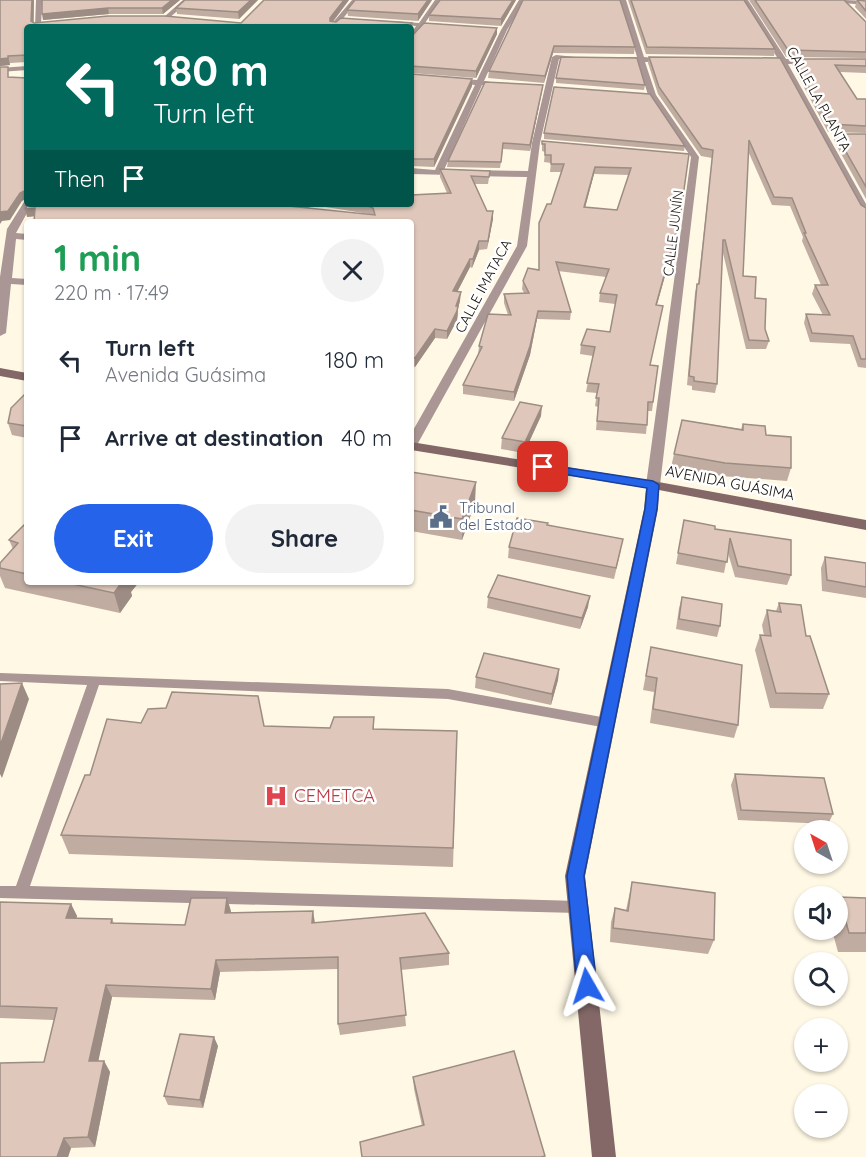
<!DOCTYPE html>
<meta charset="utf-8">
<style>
body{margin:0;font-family:Quicksand,sans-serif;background:#f2f2f3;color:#1f2937;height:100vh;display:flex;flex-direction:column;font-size:22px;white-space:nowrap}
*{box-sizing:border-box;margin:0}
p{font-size:20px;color:#747a83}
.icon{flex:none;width:33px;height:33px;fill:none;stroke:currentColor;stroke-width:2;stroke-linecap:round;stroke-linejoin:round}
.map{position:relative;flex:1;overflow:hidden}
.sheet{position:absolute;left:24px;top:219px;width:390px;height:366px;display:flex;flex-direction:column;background:#fff;border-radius:6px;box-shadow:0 2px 4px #0004}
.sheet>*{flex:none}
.banner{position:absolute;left:24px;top:24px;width:390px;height:183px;border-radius:6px;box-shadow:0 2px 4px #0004;background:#00695c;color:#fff;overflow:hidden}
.needle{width:39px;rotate:321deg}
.controls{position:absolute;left:794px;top:820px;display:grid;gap:12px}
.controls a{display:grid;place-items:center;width:54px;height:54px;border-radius:50%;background:#fff;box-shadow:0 2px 4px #0004;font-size:30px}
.pin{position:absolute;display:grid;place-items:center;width:51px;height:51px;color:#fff;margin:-26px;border-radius:12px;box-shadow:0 3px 9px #0006}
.me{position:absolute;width:66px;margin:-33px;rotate:354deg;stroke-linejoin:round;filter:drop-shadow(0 0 4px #0008)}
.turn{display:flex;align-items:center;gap:21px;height:126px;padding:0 30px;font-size:27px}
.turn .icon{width:78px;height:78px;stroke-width:2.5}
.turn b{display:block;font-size:42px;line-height:51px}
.then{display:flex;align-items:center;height:57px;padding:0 30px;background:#0003;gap:12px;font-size:22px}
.round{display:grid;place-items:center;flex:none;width:63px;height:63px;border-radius:32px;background:#f2f2f3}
.overview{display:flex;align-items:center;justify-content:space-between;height:102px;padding:0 30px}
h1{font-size:36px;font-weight:800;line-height:45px;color:#1e9e55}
.button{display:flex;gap:12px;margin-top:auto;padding:12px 30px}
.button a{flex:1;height:69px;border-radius:36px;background:#2563eb;color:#fff;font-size:24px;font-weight:800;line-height:69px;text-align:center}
.button a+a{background:#f2f2f3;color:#1f2937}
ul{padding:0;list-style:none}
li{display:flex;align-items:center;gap:18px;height:78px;padding:0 30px}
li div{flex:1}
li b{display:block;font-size:22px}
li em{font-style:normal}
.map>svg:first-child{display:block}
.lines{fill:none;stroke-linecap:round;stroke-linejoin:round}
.service{fill:#aa9695;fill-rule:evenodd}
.minor{fill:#aa9695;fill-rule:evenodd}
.secondary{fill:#836867;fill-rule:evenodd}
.wall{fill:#c0aca1;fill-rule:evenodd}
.shaded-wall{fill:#9c8c83}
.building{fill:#dfc8bb;stroke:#9c8c83;stroke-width:1.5;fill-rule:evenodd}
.route{fill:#2563eb;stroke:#184099;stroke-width:1.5}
.labels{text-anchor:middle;stroke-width:5;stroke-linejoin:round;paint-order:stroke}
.far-street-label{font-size:14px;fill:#16120b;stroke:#fff}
.street-label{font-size:15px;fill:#16120b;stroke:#fff}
.service-label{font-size:15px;fill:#4e5e75;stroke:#fff;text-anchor:start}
.near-health-label{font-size:18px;fill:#be3a42;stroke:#fff;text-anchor:start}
</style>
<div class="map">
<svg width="866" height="1157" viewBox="0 0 866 1157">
<rect width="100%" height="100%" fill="#fff8e5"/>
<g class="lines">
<path class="service" d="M0 673 448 689 607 718 611 720 613 723 611 726 607 728 448 699 99 685 30 886 578 901 583 902 585 907 583 912 578 913 0 898V886H16L87 685 0 681Z"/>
<path class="minor" d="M36 0H42L41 27H35Z
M183 0H190L168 19H164V17Z
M352 0H358L336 27H329Z
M435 0H441L425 23 443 24 445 27H423L411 41V34L416 26 389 23 392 21 419 23Z
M519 0H525L507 30 484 81 509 85 505 87 482 85 444 170 450 171V175L411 174V168L435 170 475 85 411 79V75L477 80 501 30Z
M620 0H626L644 57 672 60 668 62H645L656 95 699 157 660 485 653 489 646 485 691 157 648 95 638 62 613 59 617 57H637Z
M742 0H748L786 59 812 60 816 62 812 64H788L866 204V215L861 212 781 64 757 61 761 59H778Z
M845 0 866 1V5L843 3Z
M556 55 585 58 581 60 559 59 540 143 527 246 417 445 411 449V434L517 246 527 177 471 176 467 173 471 170 528 171 532 143 552 57Z
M27 66V70L0 72V68Z
M27 201V204H32L16 233 27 234V240L16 239 12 278 27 279V285L11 284 6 333 0 336V277L7 229 24 202Z
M301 204H311L302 222H292Z"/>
<path class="secondary" d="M0 368 27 373V381L0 376Z
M411 442 653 481 866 520V530L659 490 658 509 585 876 616 1157H592L565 876 644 509 646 488 411 450Z"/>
</g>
<path class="wall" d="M0 0H34V23L108 16H165L241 23 264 0H349L333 22H336L341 18 412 23V29L411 30V27H27V62L10 63V65L0 66Z
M42 0H180L163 14H109L43 20Z
M258 0 239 19 177 14 176 8Z
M432 0 418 21 348 16 347 10Z
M440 0H516L501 26 429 21V15Z
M523 0 635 47 634 54 553 53 544 83 488 78 489 71Z
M628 0H744L775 49 774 56 646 54Z
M749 0H844L866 22V58L786 57Z
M857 0 866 1V19L855 7Z
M497 34 476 78 411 73V37Z
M649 57 866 208V368L858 367 850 344 810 342 804 323 806 314 823 315 812 294 815 285H821L802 241 803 237 790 206 772 205 748 151 743 276 755 298 765 329 769 341 766 349H746L722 249 717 384 715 393 692 390V386L687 385 695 293 697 284H698L712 158 701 156 658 94 648 63Z
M793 59H866V73L840 72 857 99H866V133L828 132 792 65Z
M411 74 472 86 434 167 411 166Z
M556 78 645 85 644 90 556 83Z
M542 91 530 151 503 149 500 168 447 167 448 161Z
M544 133 685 146 684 151 544 139Z
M836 134H866V199L834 141Z
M542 141 689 154 679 226 657 305 650 365 658 366 652 411H648L646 434 596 430 598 407 595 406 597 393 586 392 593 356 580 354 581 345 610 332 615 304 599 302 600 293 606 277 558 271 571 312 570 320 537 319 530 355 514 401 463 394V385L478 355 479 346 508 315 504 303V294L524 293 522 289 523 281 539 270V223L551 204 562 172H550L551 163 544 162 545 152 542 151ZM594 174 629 175 617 210 585 208Z
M440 169 490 171 488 184H475L487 211H493V219L487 249 479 250 472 268 470 267 457 292 460 301 458 308V315L457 320 447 339 435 338 415 367 411 366V222L34 216 27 217 28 204 369 214 307 204H411L447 193 440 177Z
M27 392V438L12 435 8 423Z
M541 416 524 453 501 449 502 438Z
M682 420 741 429 743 424 766 435 791 468 787 481 721 476 671 467Z
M411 472 475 503 462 540 411 531Z
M684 520 715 529 791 575 787 585 735 577 728 553 724 573 676 564Z
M27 522V582H139L131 592 132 596 120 613 5 588 0 576V563L13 549 9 540Z
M548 525 621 550 614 579 508 558 509 547Z
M825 557 866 563V598L822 591 821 568Z
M488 597 588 607 580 629 487 608Z
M682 597 720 626 717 637 676 629 679 608Z
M779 603 806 636 829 694 823 709 770 708 755 650 760 635 764 636 762 625 767 610 776 611Z
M651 647 738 725 734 738 650 723 654 692 643 690Z
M559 669 558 680 551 705 475 688 476 677Z
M374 717V729L457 731 453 867 69 854 61 835 90 775 141 723 330 728Z
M735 774 833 814 828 824 738 820 731 785Z
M632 882 714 940 708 954 610 942 611 922 615 908 626 910Z
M839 897 866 898V952H838L832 930H837V902Z
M227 898 230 912 315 923 449 953V965L401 970 406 1026 340 1035 338 1024V969L220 972 215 1000 112 997 98 1061H104L110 1072 95 1147 71 1148 68 1157H0L44 1062 54 1020 0 1018V902L71 904 77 916 76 918 112 919 114 923 185 925Z
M218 1046 203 1108 168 1105 164 1096Z
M413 1077 545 1156 544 1157H362L422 1126 414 1089Z"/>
<path class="shaded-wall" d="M32 0H34L33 27 31 21Z
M172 0H180L163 14 162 8Z
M251 0H258L239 19 238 12Z
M344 0H349L330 25V18Z
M428 0H432L418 21V14Z
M513 0H516L501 26V19Z
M108 8 109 14 43 20 42 14Z
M497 28V34L476 78V71Z
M554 46 553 53 544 83 545 76Z
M8 56 10 65 0 66V59Z
M472 79V86L434 167V159Z
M543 85 542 91 530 151V145Z
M595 167 594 174 583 215 584 207Z
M24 191 26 199 22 201 10 220 2 221 0 224V212L20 193Z
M35 208 37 216 27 217 25 209Z
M493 211V219L487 249 488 241Z
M680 218 679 226 654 314 656 305Z
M479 241V250L472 268 473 259Z
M470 259V267L453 300V291Z
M461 292 460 301 458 308 457 320 447 339V331Z
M538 311 537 319 530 355 514 401V392Z
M435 329V338L415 367V358Z
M542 406 541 416 524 453 525 442Z
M476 482 475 503 462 540V519Z
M122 582H139L131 592 132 596 120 613 114 593Z
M590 596 588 607 580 629 582 618Z
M559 669 558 680 551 705 552 694Z
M22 683 29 699 2 778 0 774V746Z
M227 898 231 911 228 925 225 913Z
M71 904 77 916 73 931 66 918Z
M313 911 315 923H312Z
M216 960 220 972 215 1000 211 989Z
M106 985 112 997 96 1072 89 1061Z
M214 1037 218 1046 203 1108 200 1100Z
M104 1061 110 1072 95 1147 88 1137Z
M64 1138 71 1148 68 1157H57Z"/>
<path class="building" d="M0 0H32L31 21 34 23 108 16H165L241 23 264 0H344L330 18V21L336 22 341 18 412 23 409 27H27V55L8 56V58L0 59Z
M42 0H172L162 8H108L42 14Z
M185 0H251L238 12 176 8Z
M355 0H428L418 14 347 10Z
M440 0H513L501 19 429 15Z
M523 0H620L635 47 554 46 545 76 489 71Z
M631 0H744L775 49 647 47Z
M755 0H844L866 22V52L788 50Z
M857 0 866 1V11Z
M424 23 497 28 476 71 411 66V37Z
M561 57 637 58 645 85 556 78Z
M649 57 780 58 861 205 866 208V359H861L853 336 812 333 806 314 830 315 815 285H828L804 233H806L792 198 774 197 749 140 743 276 756 277 755 298 766 299 765 329 769 341 749 340 725 240H723L717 384 694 381V377L689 376 697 284H699L713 150 702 148 659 87Z
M793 59H866V66L835 65 857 99H866V126L830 124Z
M0 67H8V77L27 78V193L24 191 20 193 8 211 0 212Z
M411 74 472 79 434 159H411Z
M485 82 543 85 530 145 503 143 501 162 448 161Z
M554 87 650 94 685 146 544 133Z
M836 134H866V187Z
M542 141 689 154 680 218 656 305 663 306 650 365 658 366 653 402H648L647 425 597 421 599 398H596L599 384 587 383 595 347 581 345 587 329 610 332 617 295 600 293 609 269 556 262 571 312 538 311 530 346 514 392 463 385 482 347 479 346 488 314 511 315 504 294 529 293 523 281 528 268 539 270V223L547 204H551L564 164H551V155H545V144H542ZM595 167 631 168 617 210 584 207Z
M440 169 490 171 489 177 471 176 487 211H493L488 241H479L473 259H470L453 291 461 292 456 306H458L457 311 447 331 435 329 415 358 411 357V222H34L35 208 25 209 28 204H269L375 215 373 208 368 206 357 204H411V195L451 193Z
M27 392V426L8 423 11 408Z
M520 402 542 406 525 442 502 438Z
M682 420 743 430V424L765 426 766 435 791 437V468L725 463 674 454Z
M411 472 476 482 462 519 411 510Z
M517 518 548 523 547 525 623 539 616 568 509 547Z
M684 520 715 526V529L791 540V575L738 566 730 538 727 562 678 553Z
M27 522V574L0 568V563L18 543 9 540Z
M825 557 866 563V587L827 580Z
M498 575 590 596 582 618 488 597Z
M63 582H122L114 593Z
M682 597 722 604 720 626 679 619Z
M779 603 801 605 806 636H810L829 694 776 693 760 635 771 636 767 610 781 612Z
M651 647 742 665 738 725 653 709 657 678 646 676Z
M484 653 559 669 552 694 476 677Z
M22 683 0 746V684Z
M172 692 258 696 264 726 330 728 334 717H374L373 729 457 731 453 848 61 835 85 775H90L107 719 141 723 148 709 166 708Z
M735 774 824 778 833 814 741 810Z
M632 882 715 893 714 940 613 928 615 908 628 911Z
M839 897 866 898V933H849Z
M191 898H227L225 913 313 911 312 923 425 913 449 953 400 958 406 1015 338 1024V957L216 960 211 989 106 985 89 1061H104L88 1137 64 1138 57 1157H0V1063L44 1062 57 1008 0 1006V902L71 904 66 918 112 919 111 923 185 925Z
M180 1034 214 1037 200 1100 164 1096Z
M514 1051 545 1156 541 1157H362L360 1142 424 1125 413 1077Z"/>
<path class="route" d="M543 464 653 481 659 485 657 509 584 876 597 986 594 993 587 996 580 993 577 986 567 876 645 509 647 488 539 470V465Z"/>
<defs>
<g id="civic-bare" transform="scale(1.8)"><path d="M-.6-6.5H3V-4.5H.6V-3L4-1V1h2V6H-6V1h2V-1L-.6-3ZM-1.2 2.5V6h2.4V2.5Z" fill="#5c6f8a" stroke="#fff" stroke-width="2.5" paint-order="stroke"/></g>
<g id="hospital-bare" transform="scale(1.8)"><path d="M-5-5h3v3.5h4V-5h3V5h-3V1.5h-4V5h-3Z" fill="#e0444e" stroke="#fff" stroke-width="2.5" paint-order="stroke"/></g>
</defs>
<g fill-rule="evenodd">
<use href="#civic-bare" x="441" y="517"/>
<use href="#hospital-bare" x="276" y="796"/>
</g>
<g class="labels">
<g class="far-street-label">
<text transform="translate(819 99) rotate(61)" y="5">CALLE LA PLANTA</text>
<text transform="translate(673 233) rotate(-83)" y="5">CALLE JUNÍN</text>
<text transform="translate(483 286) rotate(-62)" y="5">CALLE IMATACA</text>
</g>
<g class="street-label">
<text transform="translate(730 483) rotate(11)" y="5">AVENIDA GUÁSIMA</text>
</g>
<g class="service-label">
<text x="459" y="513">Tribunal<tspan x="459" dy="17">del Estado</tspan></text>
</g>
<g class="near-health-label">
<text x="294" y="802">CEMETCA</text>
</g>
</g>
</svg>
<div class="controls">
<a><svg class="needle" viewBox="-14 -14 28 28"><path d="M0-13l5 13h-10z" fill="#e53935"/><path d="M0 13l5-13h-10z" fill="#747a83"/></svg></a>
<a><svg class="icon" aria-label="sound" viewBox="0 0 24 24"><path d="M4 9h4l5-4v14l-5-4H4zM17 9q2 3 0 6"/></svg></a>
<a><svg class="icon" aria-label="search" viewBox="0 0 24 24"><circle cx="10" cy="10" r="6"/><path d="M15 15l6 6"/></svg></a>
<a>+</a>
<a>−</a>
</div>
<div class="pin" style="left:543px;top:467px;background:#d93025"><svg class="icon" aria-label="arrive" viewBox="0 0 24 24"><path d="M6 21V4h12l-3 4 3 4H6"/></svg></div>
<svg class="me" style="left:587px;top:986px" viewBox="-20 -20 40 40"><path d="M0-17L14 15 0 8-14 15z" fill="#2563eb" stroke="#fff" stroke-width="4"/></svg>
<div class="banner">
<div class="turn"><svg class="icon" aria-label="left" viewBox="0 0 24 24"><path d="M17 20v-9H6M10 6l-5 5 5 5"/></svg><div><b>180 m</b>Turn left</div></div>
<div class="then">Then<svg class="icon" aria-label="arrive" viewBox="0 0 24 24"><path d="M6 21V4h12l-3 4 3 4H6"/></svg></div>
</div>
<section class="sheet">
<div class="overview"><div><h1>1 min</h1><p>220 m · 17:49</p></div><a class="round"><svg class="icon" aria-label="close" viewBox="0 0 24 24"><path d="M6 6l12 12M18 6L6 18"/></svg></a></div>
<ul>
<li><svg class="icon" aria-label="left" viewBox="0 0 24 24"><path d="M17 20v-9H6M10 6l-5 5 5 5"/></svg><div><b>Turn left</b><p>Avenida Guásima</p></div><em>180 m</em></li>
<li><svg class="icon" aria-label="arrive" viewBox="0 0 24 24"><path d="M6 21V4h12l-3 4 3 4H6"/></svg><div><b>Arrive at destination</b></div><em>40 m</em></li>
</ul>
<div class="button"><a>Exit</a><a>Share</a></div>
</section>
</div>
